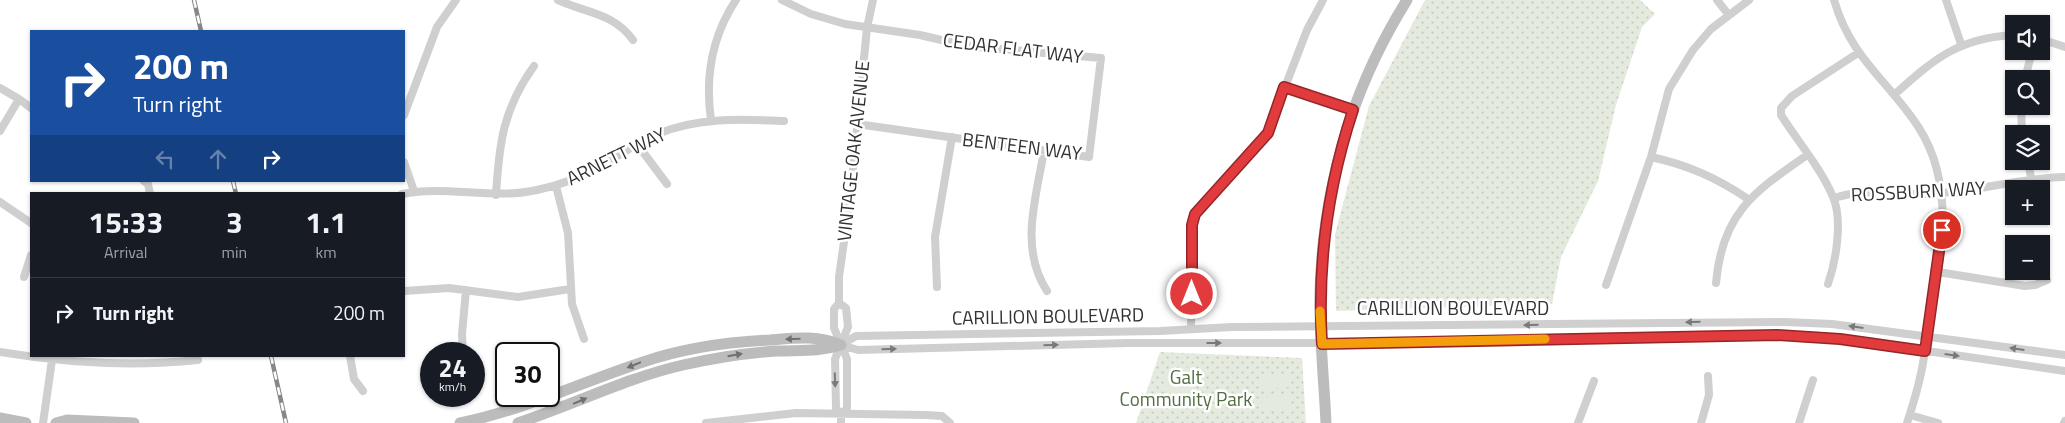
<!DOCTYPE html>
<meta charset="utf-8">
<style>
body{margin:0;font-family:"Titillium Web",sans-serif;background:#242831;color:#f1f3f6;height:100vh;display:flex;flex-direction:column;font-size:19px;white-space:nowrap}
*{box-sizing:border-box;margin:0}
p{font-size:16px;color:#9ea1a6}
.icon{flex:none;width:28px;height:28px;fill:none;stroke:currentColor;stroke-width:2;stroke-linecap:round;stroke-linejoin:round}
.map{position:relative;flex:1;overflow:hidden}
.details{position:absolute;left:30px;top:192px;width:375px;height:165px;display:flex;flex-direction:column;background:#171b24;border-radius:0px;box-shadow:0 1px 4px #0004}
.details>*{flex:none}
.guide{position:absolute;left:30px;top:30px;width:375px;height:152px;border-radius:0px;box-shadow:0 1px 4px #0004;background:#1a4fa0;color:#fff;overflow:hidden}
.tools{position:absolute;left:2005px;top:15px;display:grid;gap:10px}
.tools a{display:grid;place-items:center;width:45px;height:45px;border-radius:0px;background:#171b24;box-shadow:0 1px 4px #0004;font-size:25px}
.speed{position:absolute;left:420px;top:342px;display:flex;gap:10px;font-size:25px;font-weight:700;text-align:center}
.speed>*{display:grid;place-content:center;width:65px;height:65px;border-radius:50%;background:#171b24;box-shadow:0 1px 4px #0004;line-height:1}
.speed small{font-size:12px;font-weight:400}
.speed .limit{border:2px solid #111;border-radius:8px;background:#fff;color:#111}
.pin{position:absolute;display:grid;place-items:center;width:42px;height:42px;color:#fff;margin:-21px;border:2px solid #fff;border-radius:50%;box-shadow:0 1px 5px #0007}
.me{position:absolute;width:55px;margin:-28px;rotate:0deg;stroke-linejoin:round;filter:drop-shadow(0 0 4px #0008)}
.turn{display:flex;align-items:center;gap:18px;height:105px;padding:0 20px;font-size:22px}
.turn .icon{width:65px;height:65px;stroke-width:2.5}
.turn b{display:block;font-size:35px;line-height:42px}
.lanes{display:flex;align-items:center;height:48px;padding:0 20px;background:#0003;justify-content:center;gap:25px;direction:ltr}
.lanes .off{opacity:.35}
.eta{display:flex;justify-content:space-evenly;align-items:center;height:85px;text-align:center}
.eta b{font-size:30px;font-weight:700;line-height:35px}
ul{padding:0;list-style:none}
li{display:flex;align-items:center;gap:15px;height:70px;padding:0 20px;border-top:1px solid #363941}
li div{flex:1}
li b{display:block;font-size:19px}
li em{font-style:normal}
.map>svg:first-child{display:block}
.grass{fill:url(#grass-dots)}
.garden{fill:#e4ebde}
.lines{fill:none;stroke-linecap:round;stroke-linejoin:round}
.street{stroke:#cfcfcf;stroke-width:8}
.secondary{stroke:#bcbcbc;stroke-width:11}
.rail-casing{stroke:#878787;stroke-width:4.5}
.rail{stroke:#fff;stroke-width:2.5;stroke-dasharray:8;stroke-linecap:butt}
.oneway{fill:#797979}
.oneway2{fill:#707070}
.route-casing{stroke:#932628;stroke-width:12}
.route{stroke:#e23b3d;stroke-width:9}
.slow{stroke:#f59e0b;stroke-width:9}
.labels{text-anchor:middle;stroke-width:5;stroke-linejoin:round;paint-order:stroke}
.street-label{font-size:19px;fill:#323232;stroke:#fff}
.park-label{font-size:19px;fill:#526e40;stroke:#fff}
</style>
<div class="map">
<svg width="2065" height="423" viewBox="0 0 2065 423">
<defs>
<pattern id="grass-dots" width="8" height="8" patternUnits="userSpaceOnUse" patternTransform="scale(1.25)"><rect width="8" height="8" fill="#e4ebde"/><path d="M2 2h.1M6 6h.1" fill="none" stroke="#c4cabf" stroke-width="1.8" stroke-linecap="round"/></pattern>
</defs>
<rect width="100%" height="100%" fill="#fff"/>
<path class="grass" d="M1425 0H1640L1655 14 1642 27 1616 105 1598 181 1561 257 1552 304 1336 311 1335 234 1369 106Z
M1160 352 1302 358 1306 423H1136Z"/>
<path class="garden" d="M1193 367 1195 404H1167L1165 369Z
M1289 374 1290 387 1261 389V376Z
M1290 396V409L1262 411 1261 397Z"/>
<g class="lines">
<path class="street" d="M558 0C586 13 614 13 633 40
M782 0 811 14 845 24 920 35 967 46 1101 58 1089 157 857 124
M1323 0 1307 30 1285 87 1353 109
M1717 0 1728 14
M1834 0C1851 59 1888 80 1919 128 1946 170 1946 224 1938 271 1936 280 1933 288 1931 297 1928 314 1928 332 1925 350 1922 375 1915 399 1907 423
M1946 0 1961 44
M2041 39 2065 47
M2025 79 2032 51
M0 88 19 99
M1894 95C1934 59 1958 38 2014 35
M2021 106 2022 134
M404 115 437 27 456 0
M711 120C705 78 712 36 736 0
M0 131 19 99 31 108
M637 144 667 184
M1044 151C1036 198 1019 248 1047 291
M1651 157C1688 165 1717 178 1748 199
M2028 161 2031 178
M404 162 414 191
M144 181 148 184 150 194
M556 186 568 233 572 304 584 339
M402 194C447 185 492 200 537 190 561 185 584 176 604 164 622 154 638 142 657 134 698 117 740 119 784 121
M496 195C499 144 503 109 534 66
M1834 198C1871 187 1889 195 1925 194 1972 193 2018 178 2065 177
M0 202 31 223
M1938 272 2025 286 2035 285 2047 280
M24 277 31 255
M1716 283C1722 213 1754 192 1807 155
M1828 284C1836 261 1843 220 1833 197 1821 168 1798 142 1781 115V108L1792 96 1858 53
M1606 285 1651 157 1669 89 1693 50 1711 29 1749 0
M937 287 935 237 952 137
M404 291 449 288 518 297 570 289
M839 303 846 308 848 327 835 359 836 408 841 415V423
M1191 329 1192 225 1195 214 1268 133 1285 87
M841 345 856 336 1160 331 1232 327 1785 322 1832 324 2065 355
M841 345 858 350 1128 343H1322L1777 335 1865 342 2065 371
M0 352C66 363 131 367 198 360
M463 354 462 334 466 290
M350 356 354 379 363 391
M841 415 847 408V359L834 328V309L839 303V277L850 199 867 28 873 0
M1910 415 1938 423
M43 423 52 360
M706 423 796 413 926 415 942 416 950 423
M1578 423 1594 381
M1701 423 1709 395 1708 376
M1799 423 1813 380
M2064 423 2065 421"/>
<path class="secondary" d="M0 418 26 423
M56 423 67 420 134 423
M460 423C524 410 582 382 643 362 684 348 727 342 770 340 795 338 817 335 841 345
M518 423C573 405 626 378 683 365 714 358 745 353 777 351 801 350 818 352 841 345
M1326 423C1324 379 1319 334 1320 291 1323 187 1352 88 1407 0"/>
<g class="rail-casing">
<path id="rail" d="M194 0 201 31
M233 181 236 194
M271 356 286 423"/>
</g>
<use href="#rail" class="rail"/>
</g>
<defs><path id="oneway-solid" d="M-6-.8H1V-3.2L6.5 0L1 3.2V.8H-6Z" transform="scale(1.25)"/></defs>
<g class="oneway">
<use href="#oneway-solid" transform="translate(1693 322) rotate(179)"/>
<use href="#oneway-solid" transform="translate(1531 325) rotate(179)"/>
<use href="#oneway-solid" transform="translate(1856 327) rotate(-172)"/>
<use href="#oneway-solid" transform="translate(1214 343)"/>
<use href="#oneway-solid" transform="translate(1051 345) rotate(-2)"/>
<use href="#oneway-solid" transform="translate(889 349) rotate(-2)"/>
<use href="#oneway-solid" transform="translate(2017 349) rotate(-172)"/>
<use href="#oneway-solid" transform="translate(1952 355) rotate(8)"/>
<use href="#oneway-solid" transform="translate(835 380) rotate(88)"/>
</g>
<g class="oneway2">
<use href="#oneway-solid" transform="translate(793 339) rotate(178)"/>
<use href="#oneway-solid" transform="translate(735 355) rotate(-10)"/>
<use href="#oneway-solid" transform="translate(634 365) rotate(158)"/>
<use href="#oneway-solid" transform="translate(580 401) rotate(-23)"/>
</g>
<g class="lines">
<g class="route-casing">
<path id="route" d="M1192 294V225L1195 214 1268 133 1284 87 1353 110C1328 186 1317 263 1322 344L1777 335 1840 339 1925 351 1942 230"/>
</g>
<use href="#route" class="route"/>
<path class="slow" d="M1320 311 1322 344 1545 339"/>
</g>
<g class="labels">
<g class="street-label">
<text transform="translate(1013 48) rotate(7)" y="7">CEDAR FLAT WAY</text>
<text transform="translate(1022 146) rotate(7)" y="7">BENTEEN WAY</text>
<text transform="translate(853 151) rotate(-84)" y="7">VINTAGE OAK AVENUE</text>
<text transform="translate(616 156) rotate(-26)" y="7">ARNETT WAY</text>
<text transform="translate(1918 191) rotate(-3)" y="7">ROSSBURN WAY</text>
<text x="1453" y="315">CARILLION BOULEVARD</text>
<text transform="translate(1048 316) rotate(-1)" y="7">CARILLION BOULEVARD</text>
</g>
<g class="park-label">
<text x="1186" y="384">Galt<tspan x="1186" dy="22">Community Park</tspan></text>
</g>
</g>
</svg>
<div class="tools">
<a><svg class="icon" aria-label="sound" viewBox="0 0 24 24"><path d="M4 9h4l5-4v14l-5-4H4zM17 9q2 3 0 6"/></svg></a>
<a><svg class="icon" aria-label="search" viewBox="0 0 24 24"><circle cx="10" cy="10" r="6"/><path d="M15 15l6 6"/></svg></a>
<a><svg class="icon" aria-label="layers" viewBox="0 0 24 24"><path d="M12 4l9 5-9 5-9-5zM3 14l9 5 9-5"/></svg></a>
<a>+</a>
<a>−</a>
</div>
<div class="speed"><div>24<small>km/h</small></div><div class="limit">30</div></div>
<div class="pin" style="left:1942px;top:230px;background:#d93025"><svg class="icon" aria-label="arrive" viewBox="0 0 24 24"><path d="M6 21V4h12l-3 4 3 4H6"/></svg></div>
<svg class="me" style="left:1192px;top:294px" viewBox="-20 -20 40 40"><circle r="17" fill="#e23b3d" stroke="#fff" stroke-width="3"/><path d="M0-11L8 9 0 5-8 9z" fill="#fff"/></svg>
<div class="guide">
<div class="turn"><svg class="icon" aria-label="right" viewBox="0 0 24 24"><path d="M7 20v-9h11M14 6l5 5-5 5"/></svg><div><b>200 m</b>Turn right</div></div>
<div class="lanes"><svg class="icon off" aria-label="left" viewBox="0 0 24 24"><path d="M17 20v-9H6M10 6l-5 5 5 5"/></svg><svg class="icon off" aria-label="ahead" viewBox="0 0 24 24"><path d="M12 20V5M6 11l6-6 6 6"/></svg><svg class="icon" aria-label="right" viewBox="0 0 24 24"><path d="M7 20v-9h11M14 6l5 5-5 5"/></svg></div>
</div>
<section class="details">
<div class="eta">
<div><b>15:33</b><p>Arrival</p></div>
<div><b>3</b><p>min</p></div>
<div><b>1.1</b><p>km</p></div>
</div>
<ul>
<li><svg class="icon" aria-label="right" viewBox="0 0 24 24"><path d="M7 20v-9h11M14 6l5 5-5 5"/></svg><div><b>Turn right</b></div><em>200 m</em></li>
</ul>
</section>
</div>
